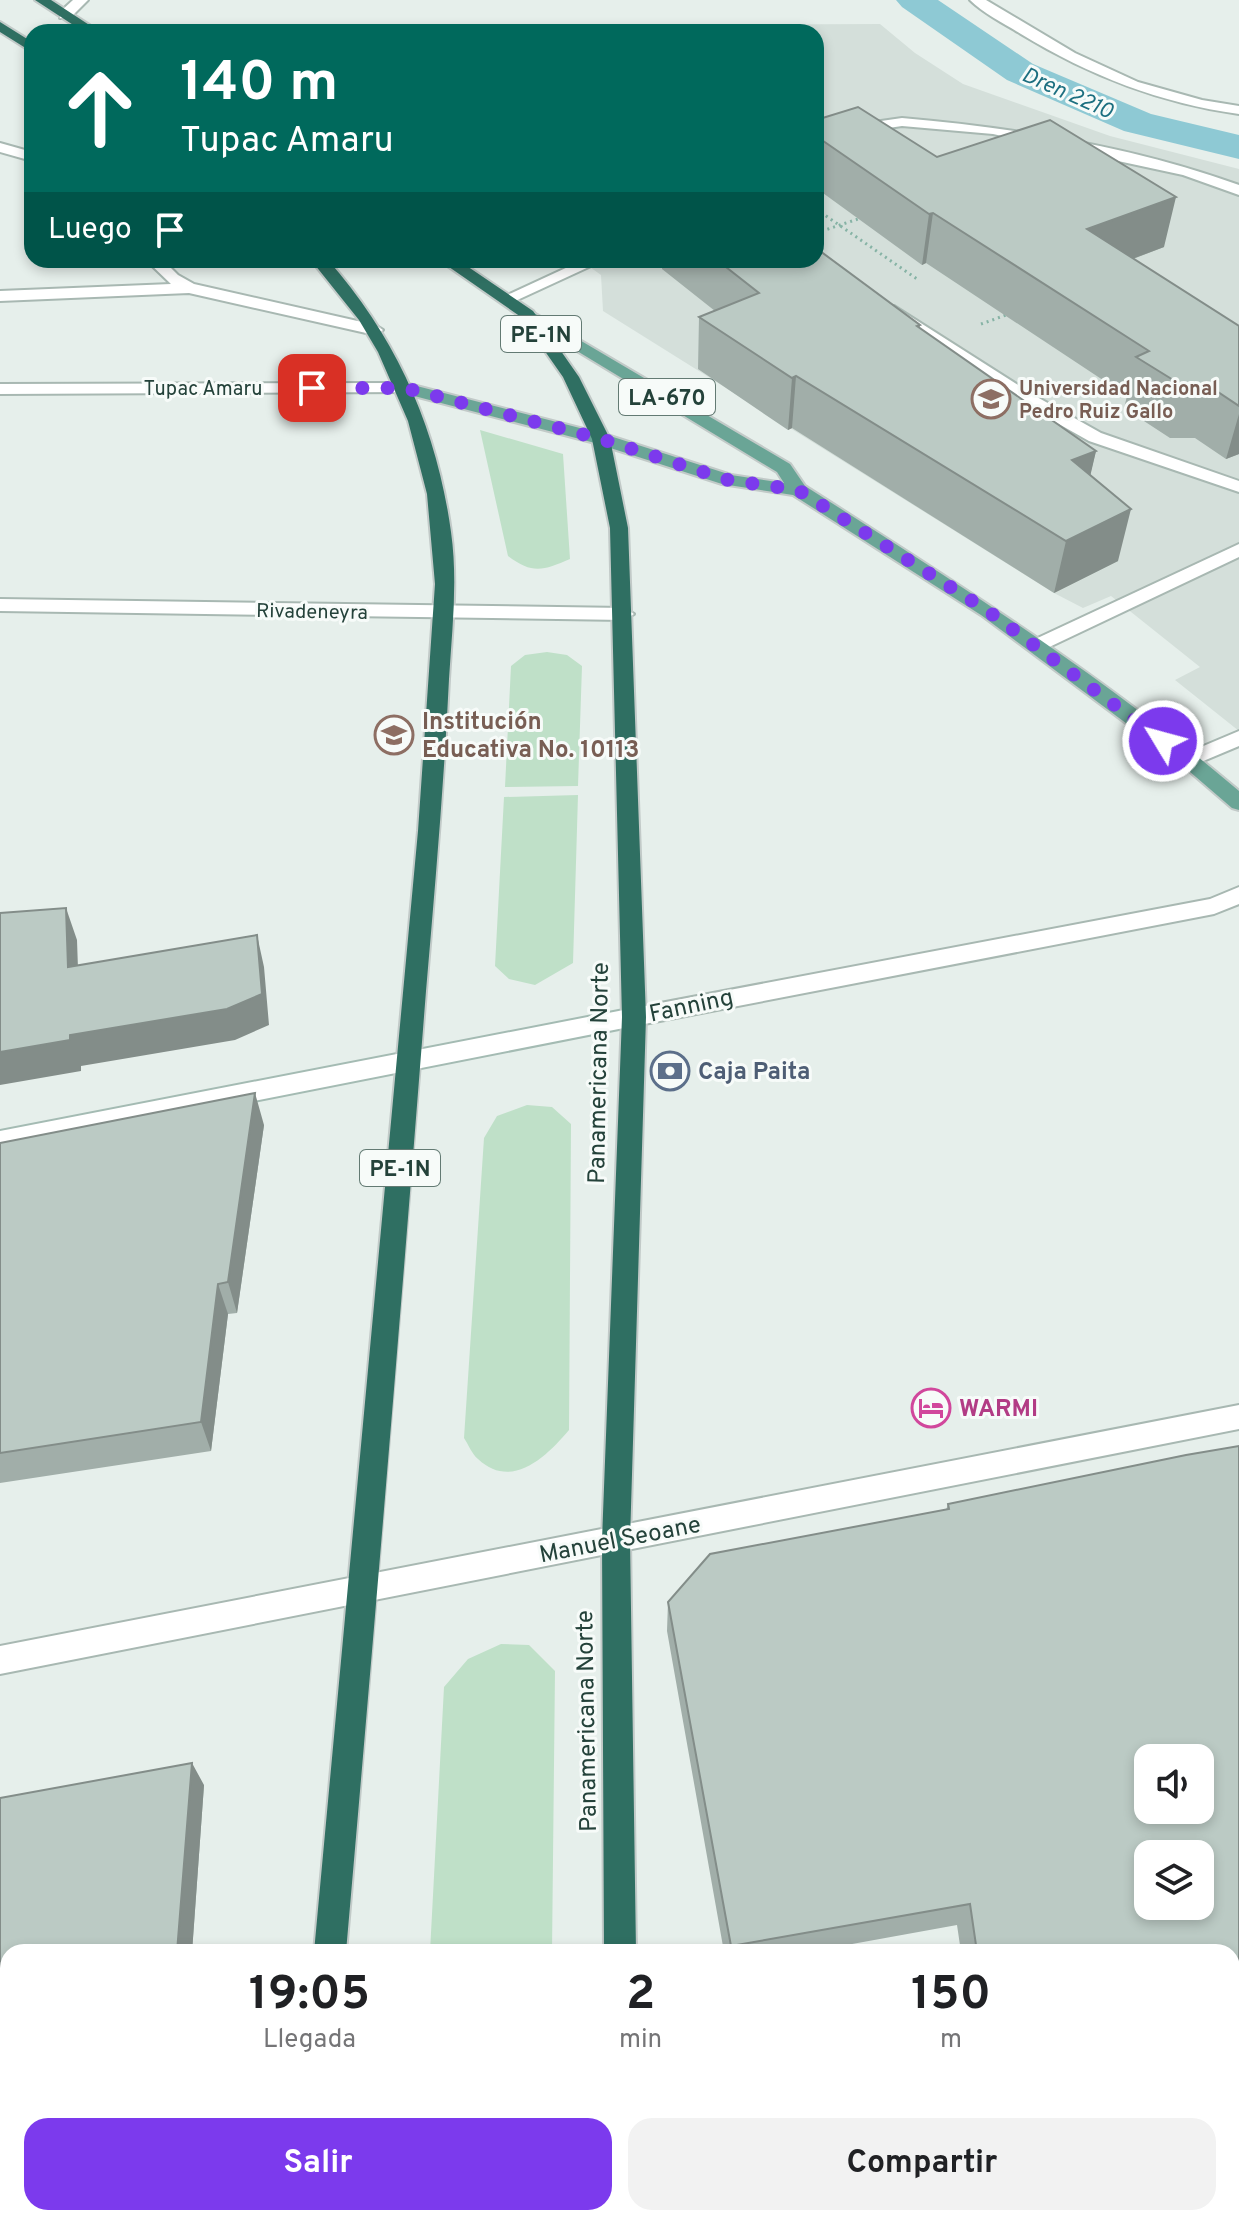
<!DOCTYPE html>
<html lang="es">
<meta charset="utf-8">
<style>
body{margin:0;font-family:Overpass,sans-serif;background:#f2f2f2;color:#202124;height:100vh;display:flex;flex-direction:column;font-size:30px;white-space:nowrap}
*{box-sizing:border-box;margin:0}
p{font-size:26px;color:#757577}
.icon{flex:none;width:44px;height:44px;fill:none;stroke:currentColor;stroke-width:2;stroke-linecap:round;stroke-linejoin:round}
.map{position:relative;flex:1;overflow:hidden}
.side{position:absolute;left:0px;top:1944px;width:1240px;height:282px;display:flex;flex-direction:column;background:#fff;border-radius:24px 24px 0 0;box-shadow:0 4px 12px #0003}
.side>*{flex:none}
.top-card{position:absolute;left:24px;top:24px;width:800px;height:244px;border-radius:24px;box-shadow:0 4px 12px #0003;background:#00695c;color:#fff;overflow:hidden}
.buttons{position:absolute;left:1134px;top:1744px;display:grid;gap:16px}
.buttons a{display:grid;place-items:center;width:80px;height:80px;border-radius:16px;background:#fff;box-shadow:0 4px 12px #0003;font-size:40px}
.pin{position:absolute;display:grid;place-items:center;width:68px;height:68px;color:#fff;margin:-34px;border-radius:16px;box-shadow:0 4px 12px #0006}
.me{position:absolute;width:88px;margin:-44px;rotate:307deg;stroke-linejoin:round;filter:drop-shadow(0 0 6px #0008)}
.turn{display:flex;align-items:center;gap:28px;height:168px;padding:0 24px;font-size:36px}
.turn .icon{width:104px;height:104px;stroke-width:2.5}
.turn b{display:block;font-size:56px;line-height:68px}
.then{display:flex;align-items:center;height:76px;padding:0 24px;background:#0003;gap:16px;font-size:30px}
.eta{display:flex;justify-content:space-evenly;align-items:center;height:136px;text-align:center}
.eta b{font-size:48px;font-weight:700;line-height:56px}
.primary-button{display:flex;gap:16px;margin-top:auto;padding:16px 24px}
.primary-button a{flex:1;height:92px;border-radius:24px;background:#7c3aed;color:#fff;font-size:32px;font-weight:700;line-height:92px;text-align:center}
.primary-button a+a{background:#f2f2f2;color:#202124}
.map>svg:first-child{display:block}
.built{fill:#d4dfda}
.green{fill:#bfe0c8}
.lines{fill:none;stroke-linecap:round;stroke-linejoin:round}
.canal{fill:#8ec9d4;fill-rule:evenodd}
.lane-casing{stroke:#a8b8b2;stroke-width:4}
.street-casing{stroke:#a8b8b2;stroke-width:4}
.secondary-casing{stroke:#a4bbb3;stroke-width:4}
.primary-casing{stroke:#c2cac8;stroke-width:4}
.highway-casing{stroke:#c2cac8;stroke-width:4}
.path{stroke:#86b3a5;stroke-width:3;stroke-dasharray:2 4;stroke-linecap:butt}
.lane{fill:#fff;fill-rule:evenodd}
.street{fill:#fff;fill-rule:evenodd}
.secondary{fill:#fff;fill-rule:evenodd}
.primary{fill:#6aa596;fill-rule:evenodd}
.highway{fill:#2f6f62;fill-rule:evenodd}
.wall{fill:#a1aea9;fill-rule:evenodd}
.shaded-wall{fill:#838d89}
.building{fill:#bbcac4;stroke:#838d89;stroke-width:2;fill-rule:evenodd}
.route{stroke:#7c3aed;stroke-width:14;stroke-dasharray:0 25.2}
.labels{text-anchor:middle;stroke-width:6;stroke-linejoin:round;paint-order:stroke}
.far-street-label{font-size:20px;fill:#24423a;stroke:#f7fbf9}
.far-education-label{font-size:20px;font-weight:bold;fill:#785e54;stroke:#f7fbf9;text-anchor:start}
.far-water-label{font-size:22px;font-style:italic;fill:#1c6f80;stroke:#f7fbf9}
.shield{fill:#f7fbf9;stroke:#637a73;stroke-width:2}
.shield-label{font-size:22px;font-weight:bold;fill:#24423a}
.education-label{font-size:24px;font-weight:bold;fill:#785e54;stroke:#f7fbf9;text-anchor:start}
.street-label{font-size:24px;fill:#24423a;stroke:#f7fbf9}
.service-label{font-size:24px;font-weight:bold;fill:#4e5e75;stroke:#f7fbf9;text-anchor:start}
.hotel-label{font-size:24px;font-weight:bold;fill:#b23c85;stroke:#f7fbf9;text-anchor:start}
</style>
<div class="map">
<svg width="1239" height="2225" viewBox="0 0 1239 2225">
<rect width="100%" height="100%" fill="#e6efeb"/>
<path class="built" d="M880 24 915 53 963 84 1110 136 1239 169V731L1175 680 1200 667 1111 596 1083 608 1054 593 603 311 601 275 580 260H816V32H240L311 27Z"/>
<path class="green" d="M480 430 563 454 570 559C544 570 533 575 508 556Z
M547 652 567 655 582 666 578 786 505 787 511 666 525 655Z
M578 795 573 963 535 985 509 979 495 966 504 797Z
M527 1105 552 1107 571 1124 569 1430C547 1456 512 1491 478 1459 472 1454 468 1444 464 1438L484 1138 497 1116Z
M501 1644 529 1645 555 1671 552 1952H430L444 1687 468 1659Z
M416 2218H550V2225H416Z"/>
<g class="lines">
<path class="canal" d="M896 0H938L1033 64 1151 114 1239 135V159L1124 131 1007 80 902 7Z"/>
<g class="lane-casing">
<path id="lane" d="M73 0H88L70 18H60V12Z
M0 143 32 152V161L0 152Z
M146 260H163L178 275 194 284 375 325 383 330 375 335 189 293 0 301V291L171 284Z
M894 306 1037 397 1101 433 1239 481V492L1089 441 1025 405 888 314 886 311Z
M1239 544V557L1043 650H1029L1026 646 1029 642Z
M1239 731V746L1189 767 1182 765 1179 760 1182 755Z"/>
</g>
<g class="street-casing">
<path id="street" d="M970 0H986L1075 53 1138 82 1202 100 1239 106V114C1160 103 1090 76 1021 34 1005 24 984 14 970 0Z
M902 118C1015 128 1132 146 1239 185V195L1183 175 993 134 902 126 841 135 816 142V133L839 127Z
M583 260H604L513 302H501L499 299Z
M405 383 413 388 411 392 0 394V384Z
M0 599 624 608 634 614 624 620 0 611Z
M1239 887V904L1214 914 634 1026 626 1023 622 1017 626 1011 634 1008 1210 899Z
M1239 1405V1429L0 1674V1646Z"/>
</g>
<g class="secondary-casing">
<path id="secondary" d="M634 1008 642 1011 646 1017 642 1023 634 1026 0 1151V1131Z"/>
</g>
<g class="primary-casing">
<path id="primary" d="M527 309 790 464 805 486C954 581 1104 676 1239 791V810L1232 808 1182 765 981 615 793 495 722 484 595 443 399 392 397 388 405 383 607 435 731 475 784 483 777 472 521 317 519 314Z"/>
</g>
<g class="highway-casing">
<path id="highway" d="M35 0H51L100 32H84Z
M0 22 32 42V52L0 32Z
M311 260H328C397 338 437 429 451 532 458 581 452 630 449 679 444 784 435 887 426 991 401 1312 374 1632 346 1952H314L418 831 435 584 427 494 408 421 378 352 359 320Z
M439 260H458L533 311 579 377 610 439 628 528 646 1017 630 1540 636 1952H604L602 1540 622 1017 610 528 592 439 563 377 521 317Z
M289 2218H323L322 2225H288Z
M606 2218H640V2225H606Z"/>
</g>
<path class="path" d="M816 209 917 279
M816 233 861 218
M981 324 1009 314"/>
<use href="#lane" class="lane"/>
<use href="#street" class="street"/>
<use href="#secondary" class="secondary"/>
<use href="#primary" class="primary"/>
<use href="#highway" class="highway"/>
</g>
<path class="wall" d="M816 120 937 157 1164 247 1133 259 1239 326V454L1226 459 1195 438H1170L1124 408 1127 396 926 263 922 265 816 188Z
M662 260H816L920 325V328L1096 451 1090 475 1118 561 1054 593 792 428 788 430 698 369 699 317 715 311 662 269Z
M264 1125 237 1313 228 1314 211 1451 0 1483V1143Z
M1239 1446V2225H1004L1003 2218H1232V1952H961L957 1925 808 1952H724L667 1631 668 1602 710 1554 946 1510 948 1504 1186 1455ZM1148 1758H1200V1810H1148ZM1148 1854H1200V1906H1148Z
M204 1785 192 1952H8V2073L0 2074V1798Z"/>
<path class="shaded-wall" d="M1176 197 1164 247 1076 280 1087 229Z
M933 213 926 263 922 265 929 214Z
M796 376 792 428 788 430 792 378Z
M1239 414V454L1226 459Z
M1096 451 1084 503 1072 460Z
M1131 509 1118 561 1054 593 1066 541Z
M66 908 77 940 79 998 68 967Z
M257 935 264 967 269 1025 235 1040 81 1066V1071L0 1085V1052Z
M255 1093 264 1125 237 1313 228 1282Z
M218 1284 228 1314 211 1451 201 1422Z
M192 1763 204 1785 192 1952H177Z"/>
<path class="building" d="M858 107 937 157 1050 120 1176 197 1087 229 1239 326V406L1209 386H1183L1136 357 1149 351 933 213 929 214 816 136V120Z
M816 248 920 325 917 326 1096 451 1072 460 1131 509 1066 541 796 376 792 378 699 317 759 293 717 260H816Z
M66 908 68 967 257 935 262 994 227 1009 70 1035V1040L0 1052V913Z
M255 1093 228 1282 218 1284 201 1422 0 1453V1143Z
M1239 1446V2225H1021L1020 2218H1232V1952H977L970 1904 731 1946 668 1602 710 1554 949 1509 948 1504 1186 1455ZM1148 1758H1200V1810H1148ZM1148 1854H1200V1906H1148Z
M192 1763 177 1952H8V2056L0 2057V1798Z"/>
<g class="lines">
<path class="route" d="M312 388H405L601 439 728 480 798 490 988 611 1163 741"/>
</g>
<defs>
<g id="university-ring" transform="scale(2)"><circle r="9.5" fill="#f7fbf9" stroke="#8d6e63" stroke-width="1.5"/><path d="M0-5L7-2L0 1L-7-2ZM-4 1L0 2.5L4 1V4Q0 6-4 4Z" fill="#8d6e63"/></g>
<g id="school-ring" transform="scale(2)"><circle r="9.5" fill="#f7fbf9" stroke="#8d6e63" stroke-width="1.5"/><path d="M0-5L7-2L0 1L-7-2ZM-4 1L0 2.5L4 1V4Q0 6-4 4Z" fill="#8d6e63"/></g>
<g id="bank-ring" transform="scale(2)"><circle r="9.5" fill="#f7fbf9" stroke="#5c6f8a" stroke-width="1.5"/><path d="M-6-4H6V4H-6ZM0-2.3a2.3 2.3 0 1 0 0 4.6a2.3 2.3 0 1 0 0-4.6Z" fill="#5c6f8a"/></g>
<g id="hotel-ring" transform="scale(2)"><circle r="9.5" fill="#f7fbf9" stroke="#d1479c" stroke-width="1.5"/><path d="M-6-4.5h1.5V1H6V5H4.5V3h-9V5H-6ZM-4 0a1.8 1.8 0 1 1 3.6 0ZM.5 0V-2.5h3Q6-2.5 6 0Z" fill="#d1479c"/></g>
</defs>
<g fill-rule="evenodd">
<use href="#university-ring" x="991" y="399"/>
<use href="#school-ring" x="394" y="735"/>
<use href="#bank-ring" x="670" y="1071"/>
<use href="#hotel-ring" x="931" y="1408"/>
</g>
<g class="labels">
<g class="far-street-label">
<text x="203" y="395">Tupac Amaru</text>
<text transform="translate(312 611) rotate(1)" y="7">Rivadeneyra</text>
</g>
<g class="far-education-label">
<text x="1019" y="395">Universidad Nacional<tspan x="1019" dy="23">Pedro Ruiz Gallo</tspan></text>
</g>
<g class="far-water-label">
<text transform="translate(1068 92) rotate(24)" y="8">Dren 2210</text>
</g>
<g class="shield">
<rect x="501" y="316" width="80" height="36" rx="6"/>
<rect x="619" y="379" width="96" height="36" rx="6"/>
<rect x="360" y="1150" width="80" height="36" rx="6"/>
</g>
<g class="shield-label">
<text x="541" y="342">PE-1N</text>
<text x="667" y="405">LA-670</text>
<text x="400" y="1176">PE-1N</text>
</g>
<g class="education-label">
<text x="422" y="729">Institución<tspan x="422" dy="28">Educativa No. 10113</tspan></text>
</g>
<g class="street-label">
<text transform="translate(691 1005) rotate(-12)" y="8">Fanning</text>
<text transform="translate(598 1073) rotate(-89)" y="8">Panamericana Norte</text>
<text transform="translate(620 1539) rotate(-11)" y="8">Manuel Seoane</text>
<text transform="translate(586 1721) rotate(-91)" y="8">Panamericana Norte</text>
</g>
<g class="service-label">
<text x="698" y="1079">Caja Paita</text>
</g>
<g class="hotel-label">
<text x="959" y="1416">WARMI</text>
</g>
</g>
</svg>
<div class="buttons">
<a><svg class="icon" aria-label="sound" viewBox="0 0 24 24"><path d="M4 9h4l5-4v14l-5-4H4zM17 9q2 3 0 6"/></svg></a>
<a><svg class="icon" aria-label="layers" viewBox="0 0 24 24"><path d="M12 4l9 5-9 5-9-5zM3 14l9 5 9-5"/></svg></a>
</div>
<div class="pin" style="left:312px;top:388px;background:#d93025"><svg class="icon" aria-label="arrive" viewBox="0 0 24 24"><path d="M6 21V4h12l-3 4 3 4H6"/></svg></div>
<svg class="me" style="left:1163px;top:741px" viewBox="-20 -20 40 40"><circle r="17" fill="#7c3aed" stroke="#fff" stroke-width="3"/><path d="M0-11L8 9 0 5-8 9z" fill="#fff"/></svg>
<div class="top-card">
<div class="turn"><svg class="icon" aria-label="ahead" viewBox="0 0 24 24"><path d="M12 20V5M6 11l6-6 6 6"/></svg><div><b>140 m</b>Tupac Amaru</div></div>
<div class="then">Luego<svg class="icon" aria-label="arrive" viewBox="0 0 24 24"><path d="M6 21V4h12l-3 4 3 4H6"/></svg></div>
</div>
<section class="side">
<div class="eta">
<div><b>19:05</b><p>Llegada</p></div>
<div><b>2</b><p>min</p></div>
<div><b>150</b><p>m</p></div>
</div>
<div class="primary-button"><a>Salir</a><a>Compartir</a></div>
</section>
</div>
